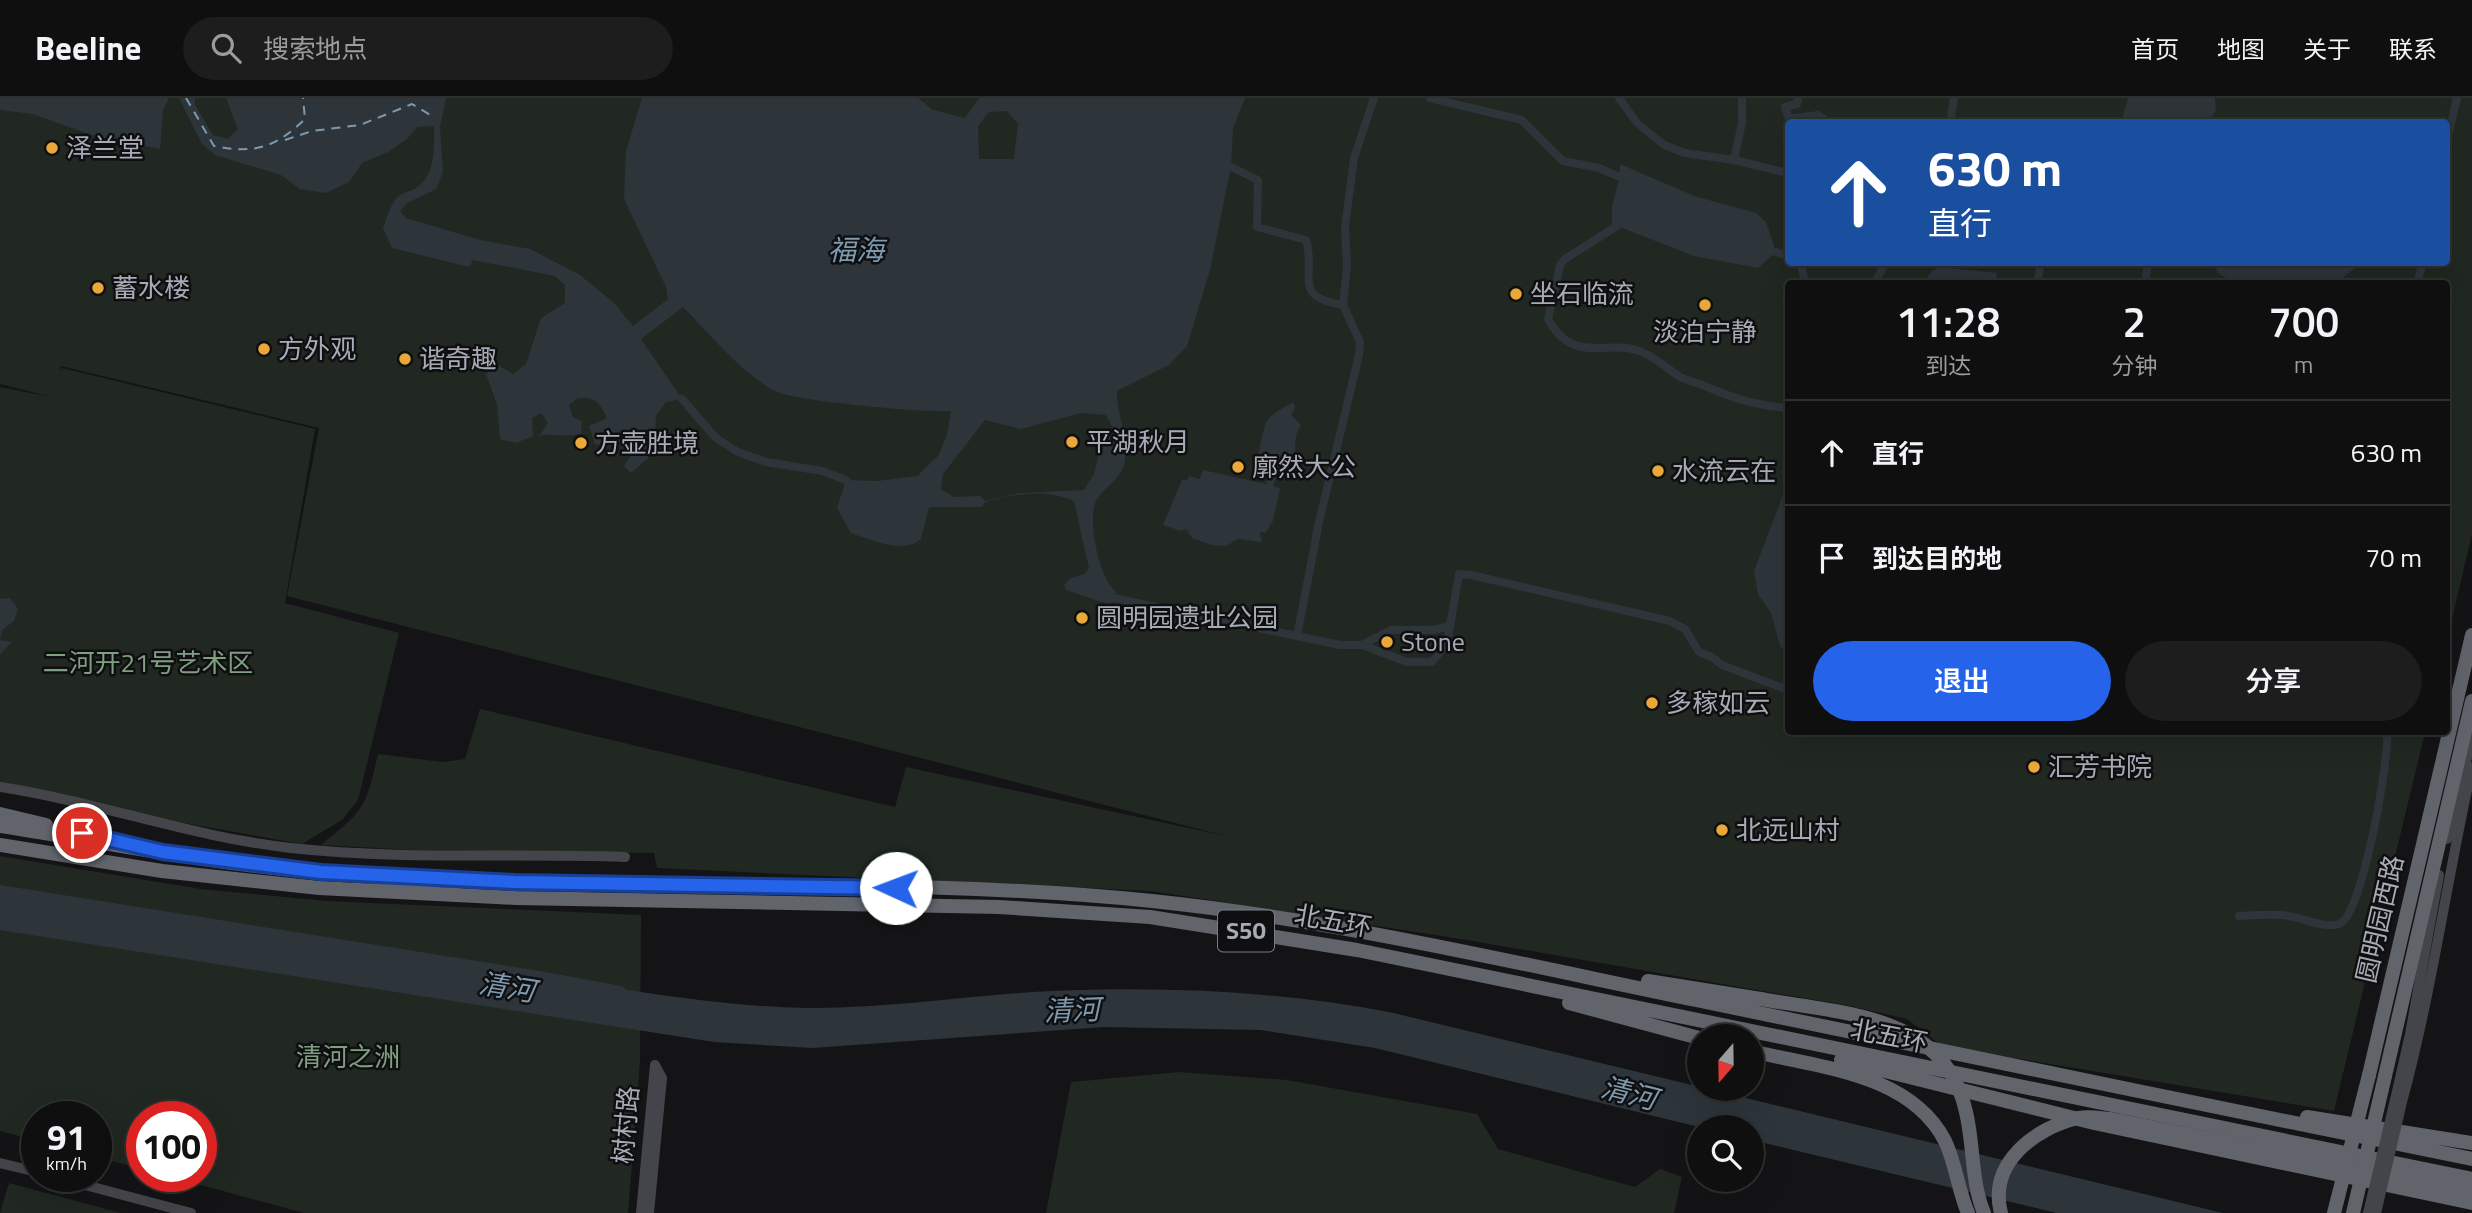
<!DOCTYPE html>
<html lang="zh">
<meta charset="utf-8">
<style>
body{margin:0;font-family:"Titillium Web","Noto Sans SC",sans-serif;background:#1d1d1e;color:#f1f3f6;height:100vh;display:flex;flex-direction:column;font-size:26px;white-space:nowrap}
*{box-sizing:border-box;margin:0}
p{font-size:23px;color:#9b9c9f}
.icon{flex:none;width:38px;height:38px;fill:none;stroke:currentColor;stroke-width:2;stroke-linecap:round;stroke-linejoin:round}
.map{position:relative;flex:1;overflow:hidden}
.panel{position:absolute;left:1785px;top:182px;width:665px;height:455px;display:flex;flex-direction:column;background:#0f0f10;border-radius:7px;box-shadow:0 7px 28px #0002,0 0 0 2px #2f2f30}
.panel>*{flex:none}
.banner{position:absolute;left:1785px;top:21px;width:665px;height:147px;border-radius:7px;box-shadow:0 7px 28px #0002,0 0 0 2px #2f2f30;background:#1a4fa0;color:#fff;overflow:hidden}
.needle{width:46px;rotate:200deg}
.tools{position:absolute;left:1687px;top:926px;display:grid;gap:14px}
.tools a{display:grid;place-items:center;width:77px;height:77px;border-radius:50%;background:#0f0f10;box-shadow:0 7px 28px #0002,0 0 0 2px #2f2f30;font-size:35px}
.speed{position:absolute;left:21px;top:1003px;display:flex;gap:14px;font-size:35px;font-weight:700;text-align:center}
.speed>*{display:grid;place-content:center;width:91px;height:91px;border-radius:50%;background:#0f0f10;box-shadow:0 7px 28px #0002,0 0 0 2px #2f2f30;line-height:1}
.speed small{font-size:18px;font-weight:400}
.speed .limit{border:10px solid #d22;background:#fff;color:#111}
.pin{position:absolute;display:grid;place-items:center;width:60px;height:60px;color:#fff;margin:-30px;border:4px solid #fff;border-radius:50%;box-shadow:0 2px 7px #0007}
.me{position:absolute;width:77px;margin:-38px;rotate:272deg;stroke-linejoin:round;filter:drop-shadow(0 0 5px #0008)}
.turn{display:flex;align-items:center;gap:24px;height:147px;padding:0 28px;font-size:32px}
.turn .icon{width:91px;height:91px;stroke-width:2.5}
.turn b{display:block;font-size:49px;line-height:60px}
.eta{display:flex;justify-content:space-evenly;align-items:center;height:119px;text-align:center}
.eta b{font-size:42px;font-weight:600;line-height:49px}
.button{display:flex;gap:14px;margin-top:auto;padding:14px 28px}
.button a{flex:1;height:80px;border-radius:42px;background:#2563eb;color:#fff;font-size:28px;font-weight:600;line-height:80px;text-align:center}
.button a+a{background:#1d1d1e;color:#f1f3f6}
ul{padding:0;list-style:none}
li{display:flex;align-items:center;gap:21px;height:105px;padding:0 28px;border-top:2px solid #2f2f30}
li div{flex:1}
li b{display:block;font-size:26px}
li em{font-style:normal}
header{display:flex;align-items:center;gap:42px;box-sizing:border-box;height:98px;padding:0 35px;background:#0f0f10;border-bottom:2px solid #2f2f30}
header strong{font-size:33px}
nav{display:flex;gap:38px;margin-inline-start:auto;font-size:24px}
.search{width:490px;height:63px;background:#1d1d1e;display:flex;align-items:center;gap:18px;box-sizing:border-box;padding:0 24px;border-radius:38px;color:#9b9c9f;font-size:26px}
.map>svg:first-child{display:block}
.green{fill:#202821;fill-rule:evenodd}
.water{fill:#2d353b;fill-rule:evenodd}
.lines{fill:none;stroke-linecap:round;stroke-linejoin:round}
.canal{stroke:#2d353b;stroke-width:8}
.ferry{stroke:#7e9aaf;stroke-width:2;stroke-dasharray:9 7;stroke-linecap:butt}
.secondary{stroke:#43454a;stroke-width:10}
.highway{stroke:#61646b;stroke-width:14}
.secondary-bridge{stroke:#43454a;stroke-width:10}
.highway-bridge{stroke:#61646b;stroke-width:14}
.route-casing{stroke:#184099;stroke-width:18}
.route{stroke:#2563eb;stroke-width:12}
.poi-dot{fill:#eaa838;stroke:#0f0f11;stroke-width:2.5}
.labels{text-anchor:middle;stroke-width:5;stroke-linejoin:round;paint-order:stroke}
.shield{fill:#0f0f11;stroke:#797c84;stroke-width:2}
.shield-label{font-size:24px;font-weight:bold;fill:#a6abb5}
.poi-label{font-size:26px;fill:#a6abb5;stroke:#0f0f11;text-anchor:start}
.park-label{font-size:26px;fill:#7ea07f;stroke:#0f0f11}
.street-label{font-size:26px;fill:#a6abb5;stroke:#0f0f11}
.water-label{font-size:28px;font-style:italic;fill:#7e9aaf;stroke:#0f0f11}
</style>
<header>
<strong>Beeline</strong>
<div class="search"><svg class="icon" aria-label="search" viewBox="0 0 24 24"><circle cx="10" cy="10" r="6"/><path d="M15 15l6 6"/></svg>搜索地点</div>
<nav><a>首页</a><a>地图</a><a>关于</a><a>联系</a></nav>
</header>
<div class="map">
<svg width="2472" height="1115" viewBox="0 0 2472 1115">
<rect width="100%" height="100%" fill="#141416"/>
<path class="green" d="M0 0H2472V436L2447 542 2446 186H1788V634H2425L2334 1013 1942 948 1907 921 1850 908 1461 841 1151 793 657 770 654 755 414 752 321 747C365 711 365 712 378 656L443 664 465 661 480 611 895 709 906 669 1226 738 287 498 319 330 61 268 60 273 62 270 315 331 285 505 399 535 358 702 342 722 302 746 145 718 0 686V289L51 299 0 286ZM1788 24H2446V164H1788Z
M0 758 201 791 327 803 641 817 640 964 628 1115H304L167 1078H201V1018H142V1071L96 1059V1018H37V1043L0 1033Z
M1179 974 1287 982 1477 1016 1498 1051 1635 1089 1660 1071 1682 1079 1674 1115H1046L1071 984Z
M9 1085 121 1115H0Z"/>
<path class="water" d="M0 0H169L163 12 160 51 97 39 33 16 0 12Z
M179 0H195V7L213 37 228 41 238 31 226 0H446L440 29 443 74 436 91 407 105 400 113 406 120 480 142 530 151 580 177 614 205 633 228 668 201 666 189 624 101 626 53 642 0H918L933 12 965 20 979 0H1245L1233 30 1231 69 1210 172 1187 248 1169 267 1117 293C1116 319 1129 334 1125 362 1123 380 1106 388 1097 401 1086 419 1099 482 1116 493L1111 507 1066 492 1064 487 1071 480 1085 476 1089 470 1074 403C1044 390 1016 396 985 404L982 409H929L921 441C903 457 870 441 851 435L837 410 846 382 877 383 917 378 938 358 947 337 951 313C925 315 794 303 775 293 739 273 712 238 683 209L641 241 682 301 666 304 656 318 654 355 631 375 624 368 635 352 630 335 614 348 595 346 589 328 607 320C600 304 595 299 578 300L569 307 573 319 582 323 581 335C566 341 554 334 539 338L548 325 541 315 532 320 533 338 516 345 500 341 497 306 486 276 498 267 513 276 526 266 541 220 565 205V187L555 178 473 162 469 169 392 150 383 130C387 120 389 109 397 100 402 94 410 94 416 90 436 77 434 49 434 28L417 29 408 40 388 54 362 65 349 84 326 95 300 91 281 77 215 57 202 46ZM1007 13 1018 26 1014 61H979L978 28 989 14ZM1081 315 1106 317 1115 334 1102 344 1094 376 1084 392 1020 395 985 403 980 398 954 399 941 391 943 376 985 322 1021 331Z
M2128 0H2215L2216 13 2208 24H2121Z
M1620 66 1694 98 1756 115 1766 124 1776 154 1758 170 1694 158 1612 126V108L1620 79Z
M2362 165 2366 167 2355 170 2336 185 2237 186 2218 175 2212 165Z
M1940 169 1997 175 1996 185H1923L1932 173Z
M1293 304 1295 309 1291 317 1301 327 1296 337 1294 368 1276 380 1273 388 1280 390 1273 423 1265 435 1260 434 1262 444 1238 441 1226 448 1211 447 1192 440 1186 431 1181 433 1163 427 1182 382H1187L1189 378 1200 381 1203 372 1266 386 1268 378 1258 369C1257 361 1263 326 1269 320 1275 314 1285 309 1293 304Z
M1788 384V555L1780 548 1771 515 1758 496 1754 473Z
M10 500 18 511 14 523 2 532 0 542 12 544 0 556V501Z
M0 787 540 873 621 888 627 892C687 901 746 909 807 910 888 911 969 897 1051 893 1165 888 1277 893 1389 914L2223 1115H2057L1752 1042V1029H1699L1375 950 1261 932 1104 929 812 950 714 944 0 832Z"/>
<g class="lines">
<path class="canal" d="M1430 0 1522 22 1563 63 1599 70 1620 79
M1619 0 1637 25 1664 47 1685 55 1734 62 1788 75
M1798 0 1797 6 1785 9 1789 21 1818 17 1829 24
M1950 24 1954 0
M2446 47 2457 0
M1734 62 1742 25V0
M1231 69 1258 82 1257 129 1306 142C1317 177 1290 199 1343 207
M1617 128 1565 161 1560 167 1548 221C1575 270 1609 238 1644 255 1657 261 1668 271 1680 279 1686 282 1694 284 1700 286 1733 300 1752 307 1788 310
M1776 154 1788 158
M1801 164 1805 186
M2418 182 2423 164
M1874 186 1886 164
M2037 186 2041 164
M2145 186 2148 164
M682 301 716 340 738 354 766 364 822 373 846 382
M1113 500 1297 538 1319 424 1359 257 1360 244 1343 207 1347 168 1345 129 1354 60 1374 0
M1297 538 1340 547H1362L1391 532H1433L1450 528 1459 476 1471 477 1670 523 1685 531 1699 554 1712 559 1722 567 1788 592
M1362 547 1407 564H1432L1447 546 1450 528
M2239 818C2253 817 2268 816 2282 817 2300 818 2321 831 2339 826 2362 820 2390 658 2387 634"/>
<path class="ferry" d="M186 0 214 48C255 56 275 50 305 21L303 0
M285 42 312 33 360 27 412 6 432 18"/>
<path class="secondary" d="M0 689C98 704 192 739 291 750 401 762 514 755 625 759
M2447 741 2472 639
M2395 1002 2410 936 2439 777
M2402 1004C2432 894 2447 780 2472 669
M0 1065 37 1074
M51 1078 191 1115
M641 1115 655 967
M649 1115 662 980 655 967"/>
<path class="highway" d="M0 716 46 727
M0 728C107 745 215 766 323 775 599 797 877 775 1152 803 1335 822 1516 865 1696 902 1955 955 2213 1009 2472 1061
M0 747 162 773 319 790 516 800 999 809 1150 819 1357 852 2472 1081
M1648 883 1761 901
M1569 905 1699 940
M1752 953C1819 970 1910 975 1945 1043 1956 1066 1958 1092 1968 1115
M1841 962 2094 1025 2472 1105
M2369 977 2472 537
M2385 978 2472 603
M2307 1019 2472 1045
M2324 1064 2472 1093"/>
<path class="secondary-bridge" d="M2368 1115 2395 1002
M2376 1115 2402 1004"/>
<path class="highway-bridge" d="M1761 901C1842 916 1945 915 1966 1014 1974 1047 1971 1084 1984 1115
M2001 1115C1988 1065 2035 1030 2078 1020 2088 1018 2100 1020 2111 1021L2324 1064
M2334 1115 2369 977
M2353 1115 2385 978"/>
</g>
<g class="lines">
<g class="route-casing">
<path id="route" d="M82 735 163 754 321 774 515 784 896 790"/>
</g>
<use href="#route" class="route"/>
</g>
<g class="poi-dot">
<circle cx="52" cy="50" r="7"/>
<circle cx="98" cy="190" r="7"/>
<circle cx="1516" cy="196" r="7"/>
<circle cx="1705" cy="207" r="7"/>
<circle cx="264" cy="251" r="7"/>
<circle cx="405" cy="261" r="7"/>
<circle cx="1072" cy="344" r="7"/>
<circle cx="581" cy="345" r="7"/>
<circle cx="1238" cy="369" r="7"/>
<circle cx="1658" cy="373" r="7"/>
<circle cx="1082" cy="520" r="7"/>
<circle cx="1387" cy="544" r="7"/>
<circle cx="1652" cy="605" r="7"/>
<circle cx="2034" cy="669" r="7"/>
<circle cx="1722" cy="732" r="7"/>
</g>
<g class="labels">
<rect class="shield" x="1218" y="812.5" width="56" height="41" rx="5"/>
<g class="shield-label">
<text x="1246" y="841">S50</text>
</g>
<g class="poi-label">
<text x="66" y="59">泽兰堂</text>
<text x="112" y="199">蓄水楼</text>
<text x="1530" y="205">坐石临流</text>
<text x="1705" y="243" text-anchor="middle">淡泊宁静</text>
<text x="278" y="260">方外观</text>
<text x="419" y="270">谐奇趣</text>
<text x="1086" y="353">平湖秋月</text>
<text x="595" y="354">方壶胜境</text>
<text x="1252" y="378">廓然大公</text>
<text x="1672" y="382">水流云在</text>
<text x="1096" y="529">圆明园遗址公园</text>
<text x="1401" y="553">Stone</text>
<text x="1666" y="614">多稼如云</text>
<text x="2048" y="678">汇芳书院</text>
<text x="1736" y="741">北远山村</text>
</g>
<g class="park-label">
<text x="148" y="574">二河开21号艺术区</text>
<text x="348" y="968">清河之洲</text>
</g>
<g class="street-label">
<text transform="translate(2380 821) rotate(-77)" y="9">圆明园西路</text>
<text transform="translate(1333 823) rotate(10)" y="9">北五环</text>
<text transform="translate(1889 938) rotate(11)" y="9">北五环</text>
<text transform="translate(626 1027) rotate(-85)" y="9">树村路</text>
</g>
<g class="water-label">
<text x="856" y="162">福海</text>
<text transform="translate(507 889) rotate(9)" y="10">清河</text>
<text transform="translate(1072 912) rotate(-2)" y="10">清河</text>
<text transform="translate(1629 995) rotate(14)" y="10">清河</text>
</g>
</g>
</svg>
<div class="tools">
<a><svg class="needle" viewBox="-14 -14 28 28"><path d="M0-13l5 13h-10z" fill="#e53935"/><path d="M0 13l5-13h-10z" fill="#9b9c9f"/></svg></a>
<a><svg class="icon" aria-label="search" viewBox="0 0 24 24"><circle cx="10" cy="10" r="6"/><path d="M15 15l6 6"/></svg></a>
</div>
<div class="speed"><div>91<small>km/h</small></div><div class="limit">100</div></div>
<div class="pin" style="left:82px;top:735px;background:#d93025"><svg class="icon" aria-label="arrive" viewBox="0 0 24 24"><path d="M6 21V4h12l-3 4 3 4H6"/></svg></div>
<svg class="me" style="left:896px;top:790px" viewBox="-20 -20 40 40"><circle r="19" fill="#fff"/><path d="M0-13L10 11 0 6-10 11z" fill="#2563eb"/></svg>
<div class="banner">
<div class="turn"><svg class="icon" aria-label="ahead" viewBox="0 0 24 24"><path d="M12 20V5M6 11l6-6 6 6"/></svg><div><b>630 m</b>直行</div></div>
</div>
<section class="panel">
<div class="eta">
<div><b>11:28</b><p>到达</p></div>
<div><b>2</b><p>分钟</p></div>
<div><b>700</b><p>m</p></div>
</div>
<ul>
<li><svg class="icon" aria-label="ahead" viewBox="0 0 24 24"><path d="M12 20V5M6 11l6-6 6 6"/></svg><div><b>直行</b></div><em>630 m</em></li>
<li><svg class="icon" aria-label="arrive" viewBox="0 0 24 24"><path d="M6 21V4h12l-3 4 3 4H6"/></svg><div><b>到达目的地</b></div><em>70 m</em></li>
</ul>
<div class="button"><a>退出</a><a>分享</a></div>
</section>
</div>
